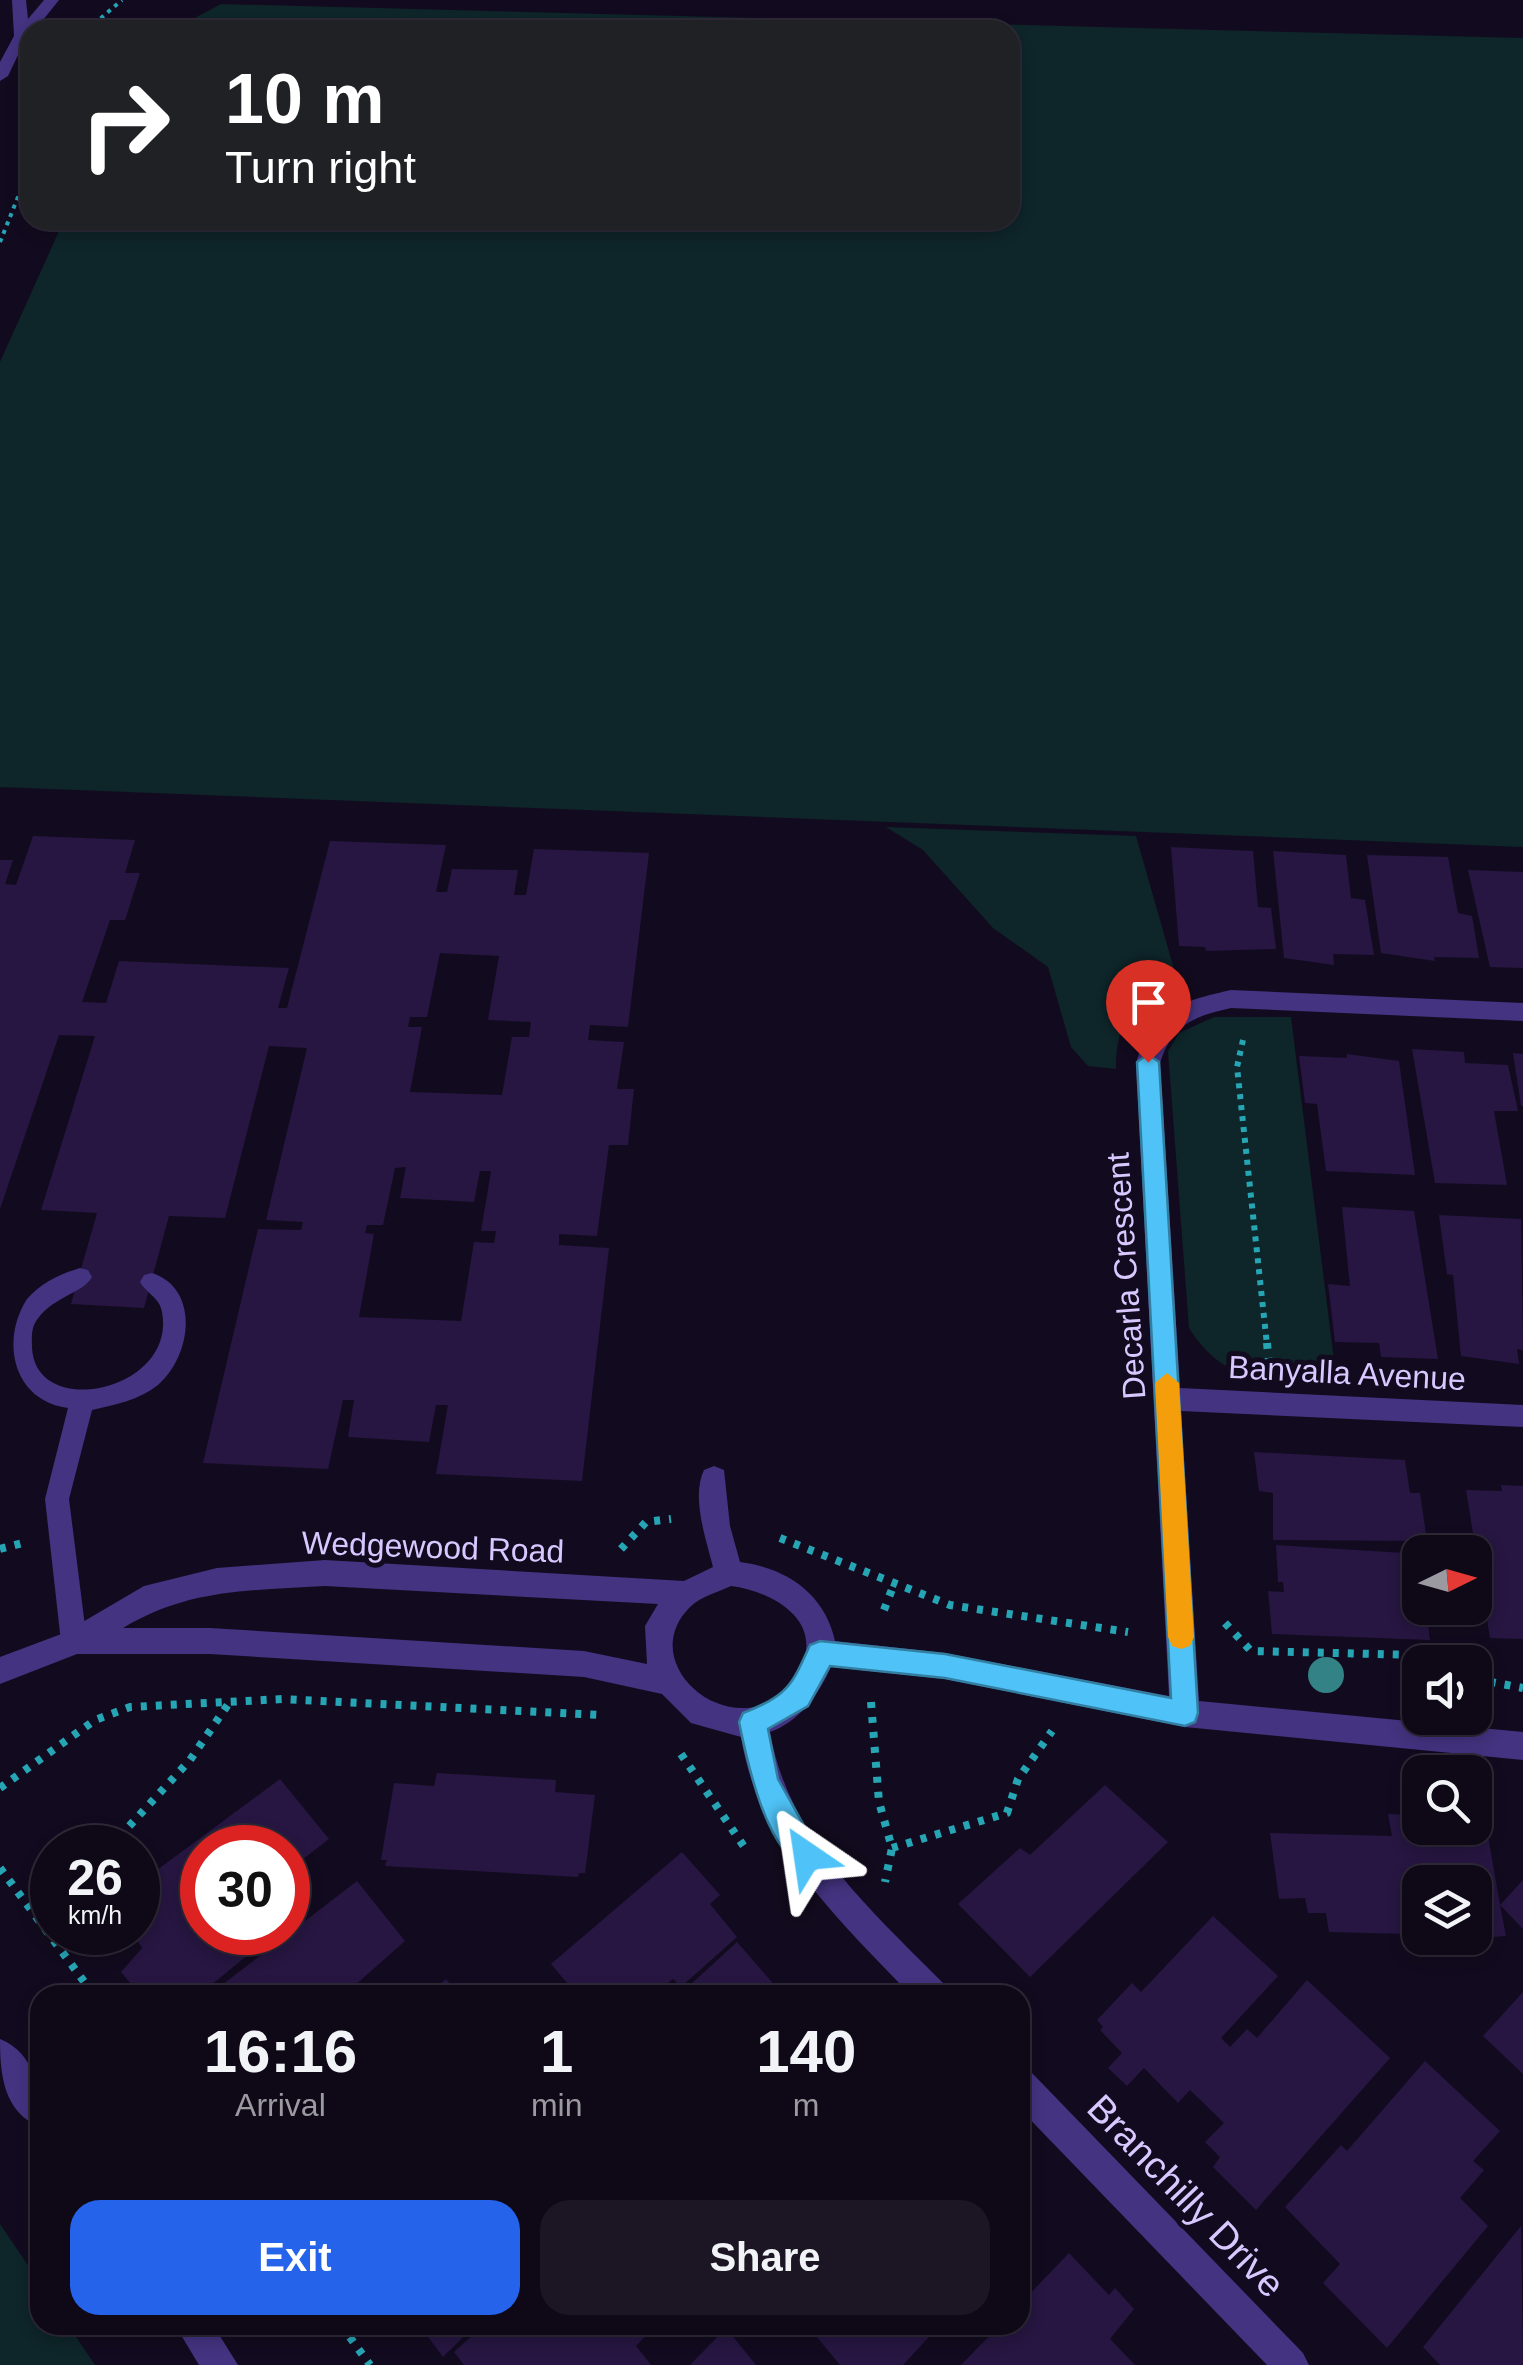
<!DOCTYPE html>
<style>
body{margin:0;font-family:Arial,sans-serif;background:#1c1624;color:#f1f3f6;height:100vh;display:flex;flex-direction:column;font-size:38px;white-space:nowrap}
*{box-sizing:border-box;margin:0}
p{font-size:32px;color:#9b9aa1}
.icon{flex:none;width:55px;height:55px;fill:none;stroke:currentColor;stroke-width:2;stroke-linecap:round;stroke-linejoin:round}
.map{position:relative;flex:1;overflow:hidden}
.side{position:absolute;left:30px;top:1985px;width:1000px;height:350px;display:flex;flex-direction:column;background:#0e0817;border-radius:30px;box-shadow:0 5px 15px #0003,0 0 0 2px #2e2936}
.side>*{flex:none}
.banner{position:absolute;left:20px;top:20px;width:1000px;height:210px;border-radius:30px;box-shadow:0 5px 15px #0003,0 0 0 2px #2e2936;background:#202124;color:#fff;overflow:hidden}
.needle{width:65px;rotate:85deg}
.fabs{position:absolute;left:1402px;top:1535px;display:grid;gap:20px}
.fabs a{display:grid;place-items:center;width:90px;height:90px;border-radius:20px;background:#0e0817;box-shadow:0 5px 15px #0003,0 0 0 2px #2e2936;font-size:50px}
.speed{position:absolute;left:30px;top:1825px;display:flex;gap:20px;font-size:50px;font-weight:700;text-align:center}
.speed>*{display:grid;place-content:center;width:130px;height:130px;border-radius:50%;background:#0e0817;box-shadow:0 5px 15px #0003,0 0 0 2px #2e2936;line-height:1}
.speed small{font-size:25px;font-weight:400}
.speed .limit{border:15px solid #d22;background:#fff;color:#111}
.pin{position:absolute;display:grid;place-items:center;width:85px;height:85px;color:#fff;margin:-102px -42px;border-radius:50% 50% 50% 0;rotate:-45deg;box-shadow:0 0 10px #0007}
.pin .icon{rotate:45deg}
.me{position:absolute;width:110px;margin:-55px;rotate:328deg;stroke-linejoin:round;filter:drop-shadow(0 0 8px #0008)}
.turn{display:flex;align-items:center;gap:35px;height:210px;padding:0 40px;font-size:45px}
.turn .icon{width:130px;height:130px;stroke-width:2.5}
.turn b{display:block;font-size:70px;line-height:85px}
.eta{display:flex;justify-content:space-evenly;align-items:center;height:170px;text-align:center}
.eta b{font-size:60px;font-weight:700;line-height:70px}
.cta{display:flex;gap:20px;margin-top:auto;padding:20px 40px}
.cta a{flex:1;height:115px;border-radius:30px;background:#2563eb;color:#fff;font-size:40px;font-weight:700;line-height:115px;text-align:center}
.cta a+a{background:#1c1624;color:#f1f3f6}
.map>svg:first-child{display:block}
.green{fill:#0e2529}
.building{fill:#261641;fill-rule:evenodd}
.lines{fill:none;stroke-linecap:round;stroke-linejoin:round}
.path-far2{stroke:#26a5b5;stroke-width:4;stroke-dasharray:4 5;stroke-linecap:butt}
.path-far1{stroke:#26a5b5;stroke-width:6;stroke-dasharray:5 6;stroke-linecap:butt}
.path{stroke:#26a5b5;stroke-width:8;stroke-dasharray:6 9;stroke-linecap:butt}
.service{fill:#433380;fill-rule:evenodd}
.minor{fill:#433380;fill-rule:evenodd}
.tree{fill:#338386}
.route{fill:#4fc3f7;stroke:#337fa1;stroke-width:2.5}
.slow{fill:#f59e0b}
.labels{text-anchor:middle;stroke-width:10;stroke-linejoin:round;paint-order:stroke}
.street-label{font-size:32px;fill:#d8c8ff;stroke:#120b1f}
.near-street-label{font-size:38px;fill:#d8c8ff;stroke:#120b1f}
</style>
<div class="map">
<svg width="1523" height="2365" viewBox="0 0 1523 2365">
<rect width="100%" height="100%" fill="#120b1f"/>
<path class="green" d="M221 4 1523 38V847L0 787V362L64 220H1010V30H172Z
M886 827 1136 836 1178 983C1134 995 1115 1024 1116 1069L1088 1066 1071 1047 1048 967 993 928 923 850Z
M1214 1017H1291L1337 1384C1273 1380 1227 1388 1189 1328L1168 1051 1179 1033Z
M0 2224 40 2283V2325H68L95 2365H0Z"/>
<path class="building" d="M33 836 135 840 125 873H140L125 920H110L82 1002 106 1003 119 961 289 968 278 1008H287L330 841 446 845 436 892H447L452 869 518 870 514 895H526L534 849 649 853 628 1027 590 1025 588 1040 624 1042 617 1089H634L628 1145H609L597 1236 559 1234V1245L609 1248 582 1481 436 1474 448 1405H436L429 1442 348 1437 354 1400H343L328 1469 203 1463 258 1229 301 1230 303 1222 266 1220 307 1048 269 1046 225 1218 169 1216 144 1308 71 1304 97 1213 41 1210 95 1036 59 1035 0 1209V860H13L5 884 16 885ZM440 953 499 956 488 1020 531 1022 529 1037H512L502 1095 410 1092 422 1027H408L410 1017H427ZM406 1167 400 1198 474 1202 480 1171H491L481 1231H496L494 1243 474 1242 461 1321 359 1317 374 1234 365 1233 367 1225H383L395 1168Z
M1171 847 1253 851 1258 907 1271 908 1276 949 1206 951 1205 947 1179 946Z
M1273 851 1346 855 1351 898 1365 900 1374 955 1333 954 1334 965 1284 958Z
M1367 855 1448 857 1458 913 1472 916 1479 958 1434 957 1435 961 1381 953Z
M1468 870 1523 872V968L1490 967Z
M1412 1049 1464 1052 1465 1063 1508 1065 1518 1111H1494L1507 1185 1435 1183Z
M1513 1053 1523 1054V1106H1521Z
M1347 1054 1399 1061 1415 1175 1326 1171 1317 1104 1305 1103 1299 1056 1347 1058Z
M1342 1207 1414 1211 1438 1359 1381 1357 1379 1343 1335 1342 1328 1284 1350 1286Z
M1439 1215 1521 1219 1523 1350 1517 1349 1519 1364 1461 1356 1453 1275 1447 1274Z
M1254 1452 1405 1460 1410 1493H1420L1427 1541 1273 1540V1493L1259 1491Z
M1501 1485 1523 1486V1639L1490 1638 1466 1490 1502 1491Z
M1276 1545 1420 1554V1608H1426L1430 1640 1272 1634 1268 1591 1284 1592 1283 1582H1278Z
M437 1773 556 1780 555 1792 595 1795 585 1873H579L578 1877 385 1866 387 1860H381L394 1783 434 1786Z
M280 1779 329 1839 298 1863 303 1870 288 1882V1848H202V1932H276L199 1995H140L121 1972 142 1948 132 1932H138V1884Z
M1105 1785 1168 1842 1030 1977 958 1904 1020 1848 1030 1855Z
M1388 1814 1420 1815V1828H1457L1458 1835 1488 1836 1500 1905 1523 1880V1929L1500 1905 1506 1936 1478 1938 1481 1954 1453 1955 1450 1938H1475V1882H1420V1922L1407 1921 1409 1934 1329 1932 1326 1913H1308L1305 1898 1279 1899 1270 1833 1392 1836Z
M682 1852 720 1895 710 1904 737 1937 681 1987 673 1979 654 1995H577L551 1964Z
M357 1881 405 1941 344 1995H209Z
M1213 1916 1278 1976 1221 2038 1230 2047 1247 2029 1257 2038 1307 1980 1390 2058 1256 2210 1213 2167 1220 2157 1205 2142 1224 2123 1190 2090 1178 2103 1144 2068 1127 2086 1108 2068 1122 2053 1100 2030 1103 2027 1097 2020 1132 1983 1141 1992Z
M737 1942 783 1995H679Z
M446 1979 459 1995H427Z
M1523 1992V2074L1483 2036Z
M1425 2061 1500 2131 1473 2161 1484 2170 1460 2198 1488 2226 1387 2348 1323 2283 1340 2264 1285 2207 1341 2145 1347 2151Z
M1521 2226 1523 2365H1440L1423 2347Z
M1069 2253 1109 2295 1115 2288 1134 2309 1110 2339 1135 2365H961L1000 2325H1020V2304Z
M419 2325H475L443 2357Z
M484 2325H656L636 2346 651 2365H464L454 2352Z
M807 2325H940L903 2365H840Z
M726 2328 756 2365H690Z"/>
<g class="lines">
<path class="path-far2" d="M87 30 122 0
M0 242 30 167"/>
<path class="path-far1" d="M1243 1040 1237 1067 1267 1345"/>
<path class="path" d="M1267 1343 1269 1365
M780 1538 950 1605 1128 1632
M0 1549 23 1543
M621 1549 646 1522 671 1519
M884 1610 894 1584
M1225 1623 1251 1651 1461 1656V1662
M1475 1679 1523 1688
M871 1702 879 1802 892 1848 885 1882
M681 1754 747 1851
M0 1788 95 1720 130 1707 283 1699 601 1715
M109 1848 190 1760 231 1700
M892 1848 1007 1813 1018 1779 1052 1731
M0 1868 94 1995
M40 1922 52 1904
M341 2325 370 2365"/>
<path class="service" d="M80 1268 88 1270 92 1277C83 1294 47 1298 34 1325 31 1333 32 1340 32 1348 36 1421 177 1391 162 1312 160 1298 147 1294 140 1282L144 1275 152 1273C201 1289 191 1357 158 1385 139 1400 115 1405 92 1410L69 1499 87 1642 83 1650 74 1654 65 1650 61 1642 45 1499 68 1408C13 1401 0 1341 27 1299 41 1283 60 1274 80 1268Z"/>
<path class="minor" d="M12 0H26L28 19 44 0H59L35 30H30L8 76 0 81V62L14 36Z
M1231 990 1523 1003V1021L1231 1008C1194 1016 1172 1025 1160 1063L1180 1388 1523 1405V1427L1181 1411 1199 1701 1523 1732V1760L1185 1727 945 1679 831 1667C819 1694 799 1722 770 1732 788 1838 871 1910 944 1984L949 1995H911C838 1920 758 1844 741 1737L691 1723 662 1694 584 1677 210 1654H77L0 1684V1657L64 1633 144 1586 217 1568 325 1560 684 1581 713 1567C706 1539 691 1497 704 1470L714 1466 724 1470 730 1526 740 1562C787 1568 825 1594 835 1641L945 1653 1169 1696 1136 1063C1153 1008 1179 1002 1231 990ZM325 1586 658 1604 645 1626 647 1664 584 1651 210 1628H123C190 1588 249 1591 325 1586ZM731 1586C771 1591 825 1620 800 1669 752 1761 627 1670 690 1607 700 1597 718 1592 731 1586Z
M0 2039C37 2054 40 2093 40 2127 3 2112 0 2073 0 2039Z
M1020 2069 1032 2073 1303 2353 1309 2365H1267L1020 2109Z
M175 2325H213L238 2365H199Z"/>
</g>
<circle class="tree" cx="1326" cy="1675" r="18"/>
<path class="route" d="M1148 1054 1159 1062 1198 1713 1195 1722 1185 1726 945 1678 830 1666 808 1706 768 1729 778 1779 821 1856 817 1865 807 1869C766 1853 747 1761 739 1722L743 1713C788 1695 791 1687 810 1645L820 1641 945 1654 1171 1698 1137 1062Z"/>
<path class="slow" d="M1167 1373 1179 1383 1194 1637 1190 1646 1181 1649 1172 1646 1168 1637 1155 1383Z"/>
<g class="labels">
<g class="street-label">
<text transform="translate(1126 1276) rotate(-94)" y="11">Decarla Crescent</text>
<text transform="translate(1347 1373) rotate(3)" y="11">Banyalla Avenue</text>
<text transform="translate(433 1547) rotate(2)" y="11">Wedgewood Road</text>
</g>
<g class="near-street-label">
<text transform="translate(1186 2196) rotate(46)" y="13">Branchilly Drive</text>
</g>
</g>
</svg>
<div class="fabs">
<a><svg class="needle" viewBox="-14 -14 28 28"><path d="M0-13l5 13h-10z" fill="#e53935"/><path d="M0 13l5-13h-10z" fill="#9b9aa1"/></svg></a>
<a><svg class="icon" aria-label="sound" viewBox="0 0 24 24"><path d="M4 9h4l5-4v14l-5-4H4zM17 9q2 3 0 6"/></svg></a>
<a><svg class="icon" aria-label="search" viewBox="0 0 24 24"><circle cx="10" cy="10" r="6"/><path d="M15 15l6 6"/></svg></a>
<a><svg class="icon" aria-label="layers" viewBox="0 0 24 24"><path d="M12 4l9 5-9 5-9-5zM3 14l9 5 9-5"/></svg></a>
</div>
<div class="speed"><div>26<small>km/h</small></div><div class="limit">30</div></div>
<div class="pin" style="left:1148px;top:1062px;background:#d93025"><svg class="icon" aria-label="arrive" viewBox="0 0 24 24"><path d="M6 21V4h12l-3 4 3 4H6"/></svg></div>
<svg class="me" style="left:807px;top:1856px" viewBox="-20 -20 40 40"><path d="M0-17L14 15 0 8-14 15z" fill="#4fc3f7" stroke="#fff" stroke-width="4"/></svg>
<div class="banner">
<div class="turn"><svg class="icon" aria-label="right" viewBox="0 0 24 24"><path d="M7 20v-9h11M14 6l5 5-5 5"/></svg><div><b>10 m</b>Turn right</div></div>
</div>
<section class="side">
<div class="eta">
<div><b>16:16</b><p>Arrival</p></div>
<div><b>1</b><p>min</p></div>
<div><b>140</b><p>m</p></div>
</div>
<div class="cta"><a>Exit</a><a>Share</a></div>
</section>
</div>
